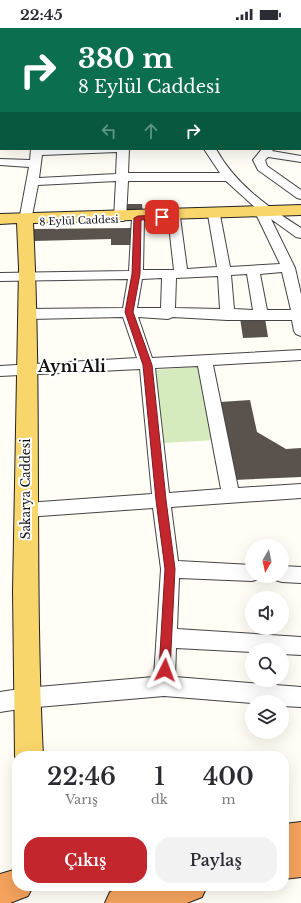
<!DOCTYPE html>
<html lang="tr">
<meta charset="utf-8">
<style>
body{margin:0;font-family:"Libre Baskerville",serif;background:#f2f2f3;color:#2b2b33;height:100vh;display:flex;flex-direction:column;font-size:15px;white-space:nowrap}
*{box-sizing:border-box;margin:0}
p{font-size:13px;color:#7c7c81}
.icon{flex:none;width:22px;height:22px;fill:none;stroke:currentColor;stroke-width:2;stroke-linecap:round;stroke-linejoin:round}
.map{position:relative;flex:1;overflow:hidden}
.panel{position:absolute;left:12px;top:723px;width:277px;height:140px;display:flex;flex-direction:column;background:#fff;border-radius:16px;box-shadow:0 4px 16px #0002}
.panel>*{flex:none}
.guide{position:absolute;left:0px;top:0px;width:301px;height:122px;box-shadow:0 4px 16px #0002;background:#0b6e4f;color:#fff;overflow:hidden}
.needle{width:26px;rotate:189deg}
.tools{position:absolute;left:245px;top:511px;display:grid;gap:8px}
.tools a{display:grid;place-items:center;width:44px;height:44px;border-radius:50%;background:#fff;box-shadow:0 4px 16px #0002;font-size:20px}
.pin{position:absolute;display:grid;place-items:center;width:34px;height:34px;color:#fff;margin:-17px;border-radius:8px;box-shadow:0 2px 6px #0006}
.me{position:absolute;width:44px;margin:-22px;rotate:3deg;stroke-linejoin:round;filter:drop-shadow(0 0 3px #0008)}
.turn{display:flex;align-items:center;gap:14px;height:84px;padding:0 12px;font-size:18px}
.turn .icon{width:52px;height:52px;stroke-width:2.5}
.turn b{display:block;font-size:28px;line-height:34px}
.lanes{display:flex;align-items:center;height:38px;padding:0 12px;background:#0003;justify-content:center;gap:20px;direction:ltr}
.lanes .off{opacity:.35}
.eta{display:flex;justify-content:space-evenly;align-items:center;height:68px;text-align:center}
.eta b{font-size:24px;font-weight:600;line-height:28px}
.primary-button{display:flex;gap:8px;margin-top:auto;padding:8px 12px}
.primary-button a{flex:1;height:46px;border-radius:16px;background:#c4262e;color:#fff;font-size:16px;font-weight:600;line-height:46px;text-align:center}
.primary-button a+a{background:#f2f2f3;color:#2b2b33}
.status{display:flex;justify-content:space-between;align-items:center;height:28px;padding:0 20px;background:#fff;direction:ltr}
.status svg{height:11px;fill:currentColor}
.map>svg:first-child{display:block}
.green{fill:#d5ebbd}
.building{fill:#5a524d}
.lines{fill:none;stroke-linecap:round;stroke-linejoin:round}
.minor-casing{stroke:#444;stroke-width:2}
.major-casing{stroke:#222;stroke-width:2}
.highway-casing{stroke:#222;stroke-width:2}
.minor{fill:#fff;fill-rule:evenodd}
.major{fill:#f9d66b;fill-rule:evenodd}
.highway{fill:#f5a25d;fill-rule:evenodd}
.route{fill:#c4262e;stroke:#7f191e}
.labels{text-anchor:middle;stroke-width:4;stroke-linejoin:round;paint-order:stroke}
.far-street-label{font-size:10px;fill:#111;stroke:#fff}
.street-label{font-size:12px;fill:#111;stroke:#fff}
.district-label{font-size:16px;font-weight:bold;fill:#111;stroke:#fff}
</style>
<div class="status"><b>22:45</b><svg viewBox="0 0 49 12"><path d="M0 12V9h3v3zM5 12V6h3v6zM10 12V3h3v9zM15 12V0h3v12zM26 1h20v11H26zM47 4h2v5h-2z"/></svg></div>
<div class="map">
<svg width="301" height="875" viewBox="0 0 301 875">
<rect width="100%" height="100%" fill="#fffdf5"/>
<path class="green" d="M201 338 215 412 164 415 155 342Z"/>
<path class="building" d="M123 176H142L143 186H123Z
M132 200 131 217H111V211L33 213 34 201Z
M240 290H265L268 309 243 310Z
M250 372 257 404 286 421 301 420V449L234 452 220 374Z"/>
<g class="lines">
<g class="minor-casing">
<path id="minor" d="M84 0H92V1H84Z
M138 0H146V1H138Z
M196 0H206V1H196Z
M300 6H301V12H300Z
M0 7H1V13H0Z
M0 28H1V34H0Z
M300 45H301V51H300Z
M0 50H1V56H0Z
M300 66H301V72H300Z
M0 84H1V90H0Z
M300 91H301V97H300Z
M31 121H129L128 145H220L204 121H216C235 156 268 179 301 200V210L296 209 271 191 295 240 301 266V308L296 306 294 303 292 292H227L173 289 168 291 138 289 152 330 301 322V332L213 337 238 460 301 456V470L171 479 178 533 252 537V548H260L259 551 252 553 179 550 177 601 301 609V627L282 626V622H252V624L176 620 175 649 301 659V679L282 678V674H252V675L164 668 26 680 0 684V664L26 660 154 649 161 541 153 480 26 489 20 487 17 482 20 477 26 475 152 466 140 341 0 348V338L137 330 123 289 29 291 24 289 22 286 24 283 29 281 123 280 128 251 0 253V245L129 243 132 190 134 187H142L144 190 143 242H174L168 189 170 186H178L180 189 187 241 217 239 208 187 210 184H218L220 187 230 239 280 236 256 186 259 183 226 153H128L126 190 124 193H116L114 190 116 153 38 157 31 193 29 196H21L19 193 29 139 0 137V131L30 132ZM117 124 116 146 39 150 42 127ZM282 244 291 282H267L260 246ZM247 246 253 282 234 281 231 247ZM218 248 220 281 175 280 176 250ZM162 250 161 280H137L142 251ZM198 338 221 461 169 465 155 340Z
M262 121H274L272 123 301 128V134L268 129 265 132 267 138 301 162V171L297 170 258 142 253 132Z
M282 538 301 539V555L282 554 275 552 273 548H282Z"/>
</g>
<g class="major-casing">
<path id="major" d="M1 1V9L0 10V2Z
M301 177V187L33 195C42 372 34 550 43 728H17V734L15 728 13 563 19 240 17 195 0 196V186Z"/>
</g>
<g class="highway-casing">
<path id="highway" d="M301 794V849L284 851V796Z
M17 841V858H33L28 868 10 875H0V846Z
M124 858H207L202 869 187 875H105L110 864Z"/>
</g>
<use href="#minor" class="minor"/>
<use href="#major" class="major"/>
<use href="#highway" class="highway"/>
</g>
<path class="route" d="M162 187 166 189 165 190 141 192 140 246 133 284 152 337 166 472 175 541 170 642 169 646 165 647 161 646 159 642 165 541 156 472 143 337 125 284 132 246 134 190 138 188Z"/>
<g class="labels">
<g class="far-street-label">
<text transform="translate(79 192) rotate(-2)" y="4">8 Eylül Caddesi</text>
</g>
<g class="street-label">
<text transform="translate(26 461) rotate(-90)" y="4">Sakarya Caddesi</text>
</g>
<g class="district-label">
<text x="72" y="344">Ayni Ali</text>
</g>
</g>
</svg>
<div class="tools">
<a><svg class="needle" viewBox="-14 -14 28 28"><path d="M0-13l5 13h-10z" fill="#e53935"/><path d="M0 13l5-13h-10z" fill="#7c7c81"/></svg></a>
<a><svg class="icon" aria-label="sound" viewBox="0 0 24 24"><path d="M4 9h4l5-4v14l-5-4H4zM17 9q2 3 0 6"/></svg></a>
<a><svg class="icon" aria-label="search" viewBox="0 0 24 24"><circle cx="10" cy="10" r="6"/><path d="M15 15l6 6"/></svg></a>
<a><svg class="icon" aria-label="layers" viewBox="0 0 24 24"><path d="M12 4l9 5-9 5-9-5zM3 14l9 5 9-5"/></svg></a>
</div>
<div class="pin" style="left:162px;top:189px;background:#d93025"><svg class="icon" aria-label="arrive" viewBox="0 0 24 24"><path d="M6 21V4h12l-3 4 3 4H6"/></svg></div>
<svg class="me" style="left:165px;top:642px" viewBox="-20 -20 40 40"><path d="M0-17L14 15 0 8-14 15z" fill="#c4262e" stroke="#fff" stroke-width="4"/></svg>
<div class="guide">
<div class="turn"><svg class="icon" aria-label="right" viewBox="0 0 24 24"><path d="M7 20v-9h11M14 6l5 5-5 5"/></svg><div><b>380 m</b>8 Eylül Caddesi</div></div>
<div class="lanes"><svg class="icon off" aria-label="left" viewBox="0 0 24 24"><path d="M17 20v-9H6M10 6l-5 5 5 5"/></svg><svg class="icon off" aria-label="ahead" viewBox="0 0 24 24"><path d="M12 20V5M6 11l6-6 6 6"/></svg><svg class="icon" aria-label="right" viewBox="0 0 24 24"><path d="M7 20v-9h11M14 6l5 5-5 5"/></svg></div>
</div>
<section class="panel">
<div class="eta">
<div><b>22:46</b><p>Varış</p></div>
<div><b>1</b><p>dk</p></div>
<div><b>400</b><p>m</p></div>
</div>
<div class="primary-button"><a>Çıkış</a><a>Paylaş</a></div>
</section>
</div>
